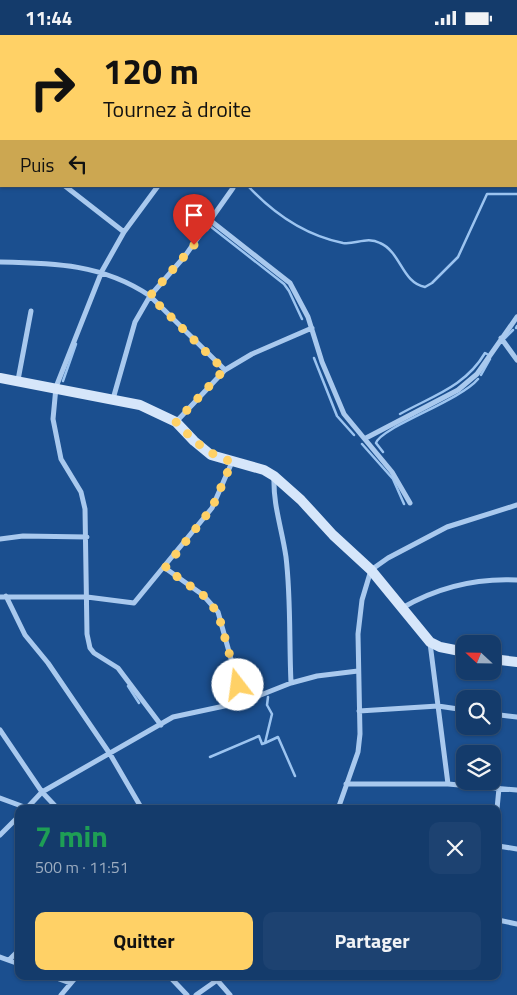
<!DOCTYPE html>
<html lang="fr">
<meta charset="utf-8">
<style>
body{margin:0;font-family:"Titillium Web",sans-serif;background:#1d4271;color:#f1f3f6;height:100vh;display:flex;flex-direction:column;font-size:19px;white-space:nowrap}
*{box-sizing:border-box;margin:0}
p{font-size:16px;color:#9dadc1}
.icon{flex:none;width:28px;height:28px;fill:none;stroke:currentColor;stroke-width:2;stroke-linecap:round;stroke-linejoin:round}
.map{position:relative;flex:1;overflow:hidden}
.details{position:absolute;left:15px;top:770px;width:486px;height:175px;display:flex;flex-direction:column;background:#143b6b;border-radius:10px;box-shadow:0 1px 4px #0004,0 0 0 1px #33557e}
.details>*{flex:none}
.top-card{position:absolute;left:0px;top:0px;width:518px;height:152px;box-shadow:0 1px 4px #0004,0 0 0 1px #33557e;background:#ffd166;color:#111;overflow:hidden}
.needle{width:32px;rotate:292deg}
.buttons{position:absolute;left:456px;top:600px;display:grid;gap:10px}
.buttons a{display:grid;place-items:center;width:45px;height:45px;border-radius:10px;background:#143b6b;box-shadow:0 1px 4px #0004,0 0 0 1px #33557e;font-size:25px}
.pin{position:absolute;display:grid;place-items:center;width:42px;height:42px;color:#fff;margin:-51px -21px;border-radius:50% 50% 50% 0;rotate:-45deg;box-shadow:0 0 5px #0007}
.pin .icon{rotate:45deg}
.me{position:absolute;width:55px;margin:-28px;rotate:345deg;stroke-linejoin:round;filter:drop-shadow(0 0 4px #0008)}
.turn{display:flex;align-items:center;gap:18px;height:105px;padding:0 20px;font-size:22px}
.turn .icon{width:65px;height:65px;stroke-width:2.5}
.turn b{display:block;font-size:35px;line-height:42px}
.then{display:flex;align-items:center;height:48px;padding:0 20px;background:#0003;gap:10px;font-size:19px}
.round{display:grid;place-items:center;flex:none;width:52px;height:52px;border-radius:10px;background:#1d4271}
.overview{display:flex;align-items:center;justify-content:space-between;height:85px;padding:0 20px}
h1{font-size:30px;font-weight:700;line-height:38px;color:#1e9e55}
.primary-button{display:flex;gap:10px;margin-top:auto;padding:10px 20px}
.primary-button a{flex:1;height:58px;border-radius:10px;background:#ffd166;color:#111;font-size:20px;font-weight:700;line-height:58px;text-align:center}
.primary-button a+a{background:#1d4271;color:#f1f3f6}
.status{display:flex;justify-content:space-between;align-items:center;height:35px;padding:0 25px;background:#143b6b;direction:ltr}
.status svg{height:14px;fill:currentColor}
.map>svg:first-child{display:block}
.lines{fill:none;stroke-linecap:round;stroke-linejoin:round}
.stream{stroke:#9cc4f0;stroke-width:2.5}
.minor{stroke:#a9c9ee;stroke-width:5}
.secondary{stroke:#d6e6fa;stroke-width:10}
.route{stroke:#ffd166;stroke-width:9;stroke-dasharray:0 16.2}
</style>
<div class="status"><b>11:44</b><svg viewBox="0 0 49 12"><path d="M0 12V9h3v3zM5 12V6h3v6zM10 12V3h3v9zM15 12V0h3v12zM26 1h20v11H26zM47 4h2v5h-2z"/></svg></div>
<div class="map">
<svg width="517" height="960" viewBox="0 0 517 960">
<rect width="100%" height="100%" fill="#1b4f8f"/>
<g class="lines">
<path class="stream" d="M135 0 137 1
M201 0V1
M282 1V0
M248 151C274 179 304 200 343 208 355 210 367 201 380 208 401 217 402 248 425 252L432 248 458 222 487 159H517
M207 195 210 191 284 249 289 256 302 284
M516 293 517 291
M505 303 513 295
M314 323 337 381 354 400
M481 340 490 324
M63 346 76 309
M400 379C432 361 465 352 485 318L487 319
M362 409 393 444 404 469
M383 417 376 408C381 392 460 366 478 344
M128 651 139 668
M265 708 278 702 295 741
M265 708 272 679 267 670 268 662
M210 722 259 701 262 709 265 708"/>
<path class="minor" d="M23 0 25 1
M207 0V1
M289 1V0
M345 1V0
M440 1V0
M0 34 1 32
M516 73H517
M0 100 1 101
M0 111 1 110
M516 130H517
M65 151 124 197
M158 151 124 197 102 236 56 352 53 384 61 424 81 457 85 474 87 599 90 613 94 618 118 633 161 690
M211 186 290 248 308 282 322 327 344 379 392 437 410 468
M0 227C54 228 103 229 150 261L225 335
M501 303 517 325
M18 345 31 276
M113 364 135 287 150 261 185 221 233 153
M176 387 225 335 252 319 312 293
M366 403 458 355 477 339 517 282
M274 442C273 470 282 494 286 522 291 564 289 605 291 648
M0 504 23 501 87 502
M165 533 203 560 218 577 243 667
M6 561 25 600 48 628 110 719 142 774
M0 562H87L134 568 212 473 232 427
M402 573C438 552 476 543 517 545
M430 608 448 749
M359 676 438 671 465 675
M492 679 517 682
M0 695 42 757 58 774
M346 749H448L517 755
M0 763 27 773
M26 774 42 757 173 682 243 667 291 648 317 641 358 636
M338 774 358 717 360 699 358 599 362 565 371 535 388 523 447 492 517 470
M497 774 499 753
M0 800 19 781
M498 811 517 814
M498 885 517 889
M0 922 19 929
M9 925 19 915
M51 941 70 948
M169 941 187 960
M217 945 230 960
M61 960 77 941
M196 960 223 941"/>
<path class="secondary" d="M0 343 140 370 176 387 194 406 211 420 264 435 274 441 301 465 333 500 371 535 430 607 440 612 465 617
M492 624 517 627"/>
</g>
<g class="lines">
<path class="route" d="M194 210 150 261 224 335 176 387C195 407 206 418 232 427L212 473 165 533 203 560 218 578 238 650"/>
</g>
</svg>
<div class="buttons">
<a><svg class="needle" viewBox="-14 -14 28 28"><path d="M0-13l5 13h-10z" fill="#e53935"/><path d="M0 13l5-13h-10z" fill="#9dadc1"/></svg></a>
<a><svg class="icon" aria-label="search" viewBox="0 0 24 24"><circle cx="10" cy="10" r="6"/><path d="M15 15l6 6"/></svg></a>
<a><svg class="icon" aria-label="layers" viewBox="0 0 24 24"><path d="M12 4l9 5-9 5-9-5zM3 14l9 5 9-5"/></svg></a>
</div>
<div class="pin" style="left:194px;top:210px;background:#d93025"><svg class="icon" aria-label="arrive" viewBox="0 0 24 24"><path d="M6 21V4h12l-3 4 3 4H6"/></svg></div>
<svg class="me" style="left:238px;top:650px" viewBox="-20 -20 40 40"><circle r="19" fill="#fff"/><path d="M0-13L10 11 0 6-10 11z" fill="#ffd166"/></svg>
<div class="top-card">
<div class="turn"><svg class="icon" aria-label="right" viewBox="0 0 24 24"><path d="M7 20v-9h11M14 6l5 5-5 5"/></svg><div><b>120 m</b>Tournez à droite</div></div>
<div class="then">Puis<svg class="icon" aria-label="left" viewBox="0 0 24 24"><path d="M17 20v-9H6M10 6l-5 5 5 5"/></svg></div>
</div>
<section class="details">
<div class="overview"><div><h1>7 min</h1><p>500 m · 11:51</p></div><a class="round"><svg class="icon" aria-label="close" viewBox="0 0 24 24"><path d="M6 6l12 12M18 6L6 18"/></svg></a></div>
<div class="primary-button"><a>Quitter</a><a>Partager</a></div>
</section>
</div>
